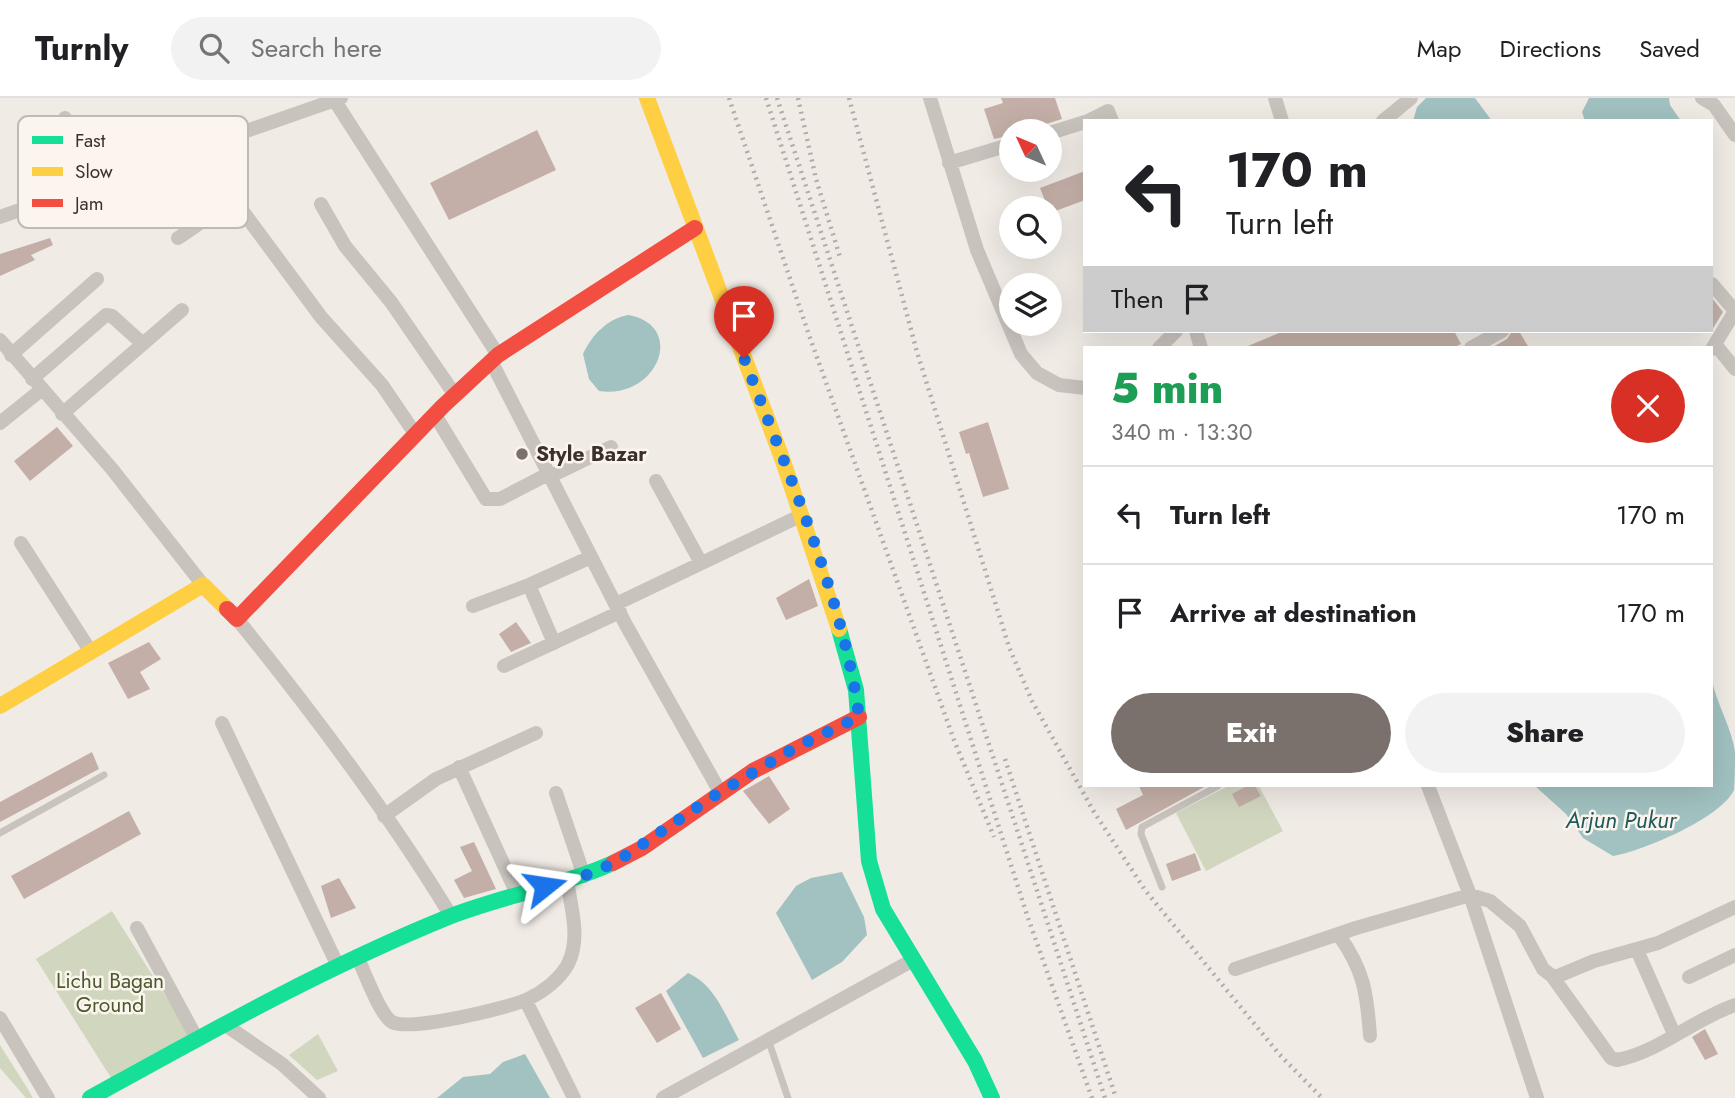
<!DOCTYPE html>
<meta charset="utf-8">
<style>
body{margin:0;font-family:Jost,sans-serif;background:#f2f2f2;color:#202124;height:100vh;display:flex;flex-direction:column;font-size:26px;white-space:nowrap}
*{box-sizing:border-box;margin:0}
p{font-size:23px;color:#757577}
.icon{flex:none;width:38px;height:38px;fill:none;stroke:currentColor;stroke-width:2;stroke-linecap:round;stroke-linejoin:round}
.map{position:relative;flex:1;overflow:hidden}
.side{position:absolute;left:1083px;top:248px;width:630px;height:441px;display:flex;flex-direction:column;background:#fff;border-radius:0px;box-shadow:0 7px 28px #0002}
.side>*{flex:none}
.top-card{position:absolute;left:1083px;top:21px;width:630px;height:214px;border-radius:0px;box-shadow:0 7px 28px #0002;background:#fff;color:#202124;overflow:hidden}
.needle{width:46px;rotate:314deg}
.buttons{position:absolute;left:999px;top:21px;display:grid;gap:14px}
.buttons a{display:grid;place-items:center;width:63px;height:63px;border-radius:50%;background:#fff;box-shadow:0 7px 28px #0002;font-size:35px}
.pin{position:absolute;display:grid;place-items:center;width:60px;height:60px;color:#fff;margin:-72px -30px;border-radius:50% 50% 50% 0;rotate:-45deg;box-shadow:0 0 7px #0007}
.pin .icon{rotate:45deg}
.me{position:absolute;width:77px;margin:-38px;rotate:75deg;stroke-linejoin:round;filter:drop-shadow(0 0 5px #0008)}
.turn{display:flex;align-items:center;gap:24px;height:147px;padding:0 28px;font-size:32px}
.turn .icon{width:91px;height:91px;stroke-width:2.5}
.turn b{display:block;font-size:49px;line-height:60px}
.then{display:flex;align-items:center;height:66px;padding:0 28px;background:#0003;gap:14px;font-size:26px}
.round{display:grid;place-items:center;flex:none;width:74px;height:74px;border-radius:37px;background:#f2f2f2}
.head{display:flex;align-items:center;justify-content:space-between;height:119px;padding:0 28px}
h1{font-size:42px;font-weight:800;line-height:52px;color:#1e9e55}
.button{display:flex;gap:14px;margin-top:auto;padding:14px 28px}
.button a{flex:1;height:80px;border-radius:42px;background:#7a716c;color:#fff;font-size:28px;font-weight:800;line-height:80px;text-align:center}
.button a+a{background:#f2f2f2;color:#202124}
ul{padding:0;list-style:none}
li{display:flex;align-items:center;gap:21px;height:98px;padding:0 28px;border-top:2px solid #e0e0e0}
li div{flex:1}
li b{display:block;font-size:26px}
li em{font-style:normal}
header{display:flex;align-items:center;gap:42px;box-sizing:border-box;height:98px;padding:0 35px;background:#fff;border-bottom:2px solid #e0e0e0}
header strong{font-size:33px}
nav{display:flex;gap:38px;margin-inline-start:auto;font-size:24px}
.search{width:490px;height:63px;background:#f2f2f2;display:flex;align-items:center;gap:18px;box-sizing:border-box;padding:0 24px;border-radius:38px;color:#757577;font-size:26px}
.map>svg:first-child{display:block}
.green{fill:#d1d6bf}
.water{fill:#a1c2c1}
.building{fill:#c3afa7}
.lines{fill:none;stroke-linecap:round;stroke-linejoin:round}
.lane{stroke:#c9c3be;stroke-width:7}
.street{stroke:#c9c3be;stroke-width:14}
.fast{stroke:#16e098;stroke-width:16}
.slow{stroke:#ffcf43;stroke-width:16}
.jam{stroke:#f24e42;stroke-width:16}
.rail{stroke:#b1aca8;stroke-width:4.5;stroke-dasharray:2 5;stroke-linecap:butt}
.route{stroke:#1a73e8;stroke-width:12;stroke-dasharray:0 21.6}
.poi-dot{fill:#7a716c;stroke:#fbf5ee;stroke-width:2.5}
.labels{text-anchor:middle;stroke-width:5;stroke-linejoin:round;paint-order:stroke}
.poi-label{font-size:21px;font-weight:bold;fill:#3b302b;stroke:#fbf5ee;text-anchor:start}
.park-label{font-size:21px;fill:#4a5a2e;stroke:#fbf5ee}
.water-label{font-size:23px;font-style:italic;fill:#1f5a5e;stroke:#fbf5ee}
.key{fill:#fbf5ee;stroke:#c1bab4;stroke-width:2}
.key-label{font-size:19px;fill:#3b302b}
</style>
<header>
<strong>Turnly</strong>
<div class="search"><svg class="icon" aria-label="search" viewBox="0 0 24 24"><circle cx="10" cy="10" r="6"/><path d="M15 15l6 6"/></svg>Search here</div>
<nav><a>Map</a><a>Directions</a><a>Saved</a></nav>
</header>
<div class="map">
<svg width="1735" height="1000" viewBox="0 0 1735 1000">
<rect width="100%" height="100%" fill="#f0ebe5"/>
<path class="green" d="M1228 688H1259L1283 733 1206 773 1176 715Z
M112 813 190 937 113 983 36 861Z
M318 936 338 973 317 982 289 957Z
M0 947 29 993 33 1000H26L0 970Z"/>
<path class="water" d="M1426 0H1475L1492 23H1413L1417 9Z
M1589 0H1669L1670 7 1681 23H1585L1582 14Z
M628 217C687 227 658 302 599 293L589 281 583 256C592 237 607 221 628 217Z
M1712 583C1717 606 1732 631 1735 654 1735 664 1735 683 1734 692 1721 720 1643 753 1613 758L1583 740 1566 716 1535 688H1712Z
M842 774 864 819 867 837 842 864 812 882 776 815 796 788 811 780Z
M688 875C715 887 725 917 739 942L703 960 666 893Z
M525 956 550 1000H437L463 979 490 976 503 964Z"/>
<path class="building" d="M1001 0H1055L1062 21 1046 26 1041 33H1012V37L994 41 984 11 1003 5Z
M537 32 556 72 449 122 430 85Z
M1085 73V102L1050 115 1040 90Z
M50 140 53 147 31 157 35 162 0 178V156Z
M1712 200 1723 214 1712 232Z
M1284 233H1454L1461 246 1453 250H1243Z
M1519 233 1529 250H1491L1507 241 1511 235Z
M988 324 1009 391 983 399 969 355 966 356 959 334Z
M57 329 73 348 30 383 14 363Z
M809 481 818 508 786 522 776 500Z
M516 524 531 545 511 554 499 536Z
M149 544 161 561 140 574 150 591 128 601 108 565Z
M92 654 99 671 0 724V704Z
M769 678 790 711 769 726 743 693Z
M1139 688H1206L1126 732 1116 711 1143 697Z
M1247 688H1255L1261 698 1239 709 1232 696Z
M129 713 141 736 24 801 11 778Z
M474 744 496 791 464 800 454 782 472 773 460 749Z
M1195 755 1201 772 1172 783 1166 766Z
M339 780 356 810 331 820 321 788Z
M661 895 681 931 657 945 635 910Z
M1705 931 1718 956 1705 962 1692 939Z"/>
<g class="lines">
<path class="lane" d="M0 735 104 677
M1162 789 1141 736 1142 729 1218 688
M768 941 788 1000"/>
<path class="street" d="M333 0 498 257
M930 0 977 152 1021 256 1037 275 1059 287 1085 290
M1275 0 1282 23
M1702 0 1714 7 1735 37
M65 20 93 89
M1088 23 1108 13 1112 23
M1383 23 1411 0
M1050 35 1085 24
M949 65 1012 46
M321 106 345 148 391 204 455 297
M0 119 341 0
M178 140C195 130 226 101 244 115L321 219 382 287 416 337
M1712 186 1735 213
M1196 233 1201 250
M0 242 112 371 203 487
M1715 246 1735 271
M1159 250 1176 233
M1471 250 1502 233
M1712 251 1735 213
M11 257 97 181
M491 263 626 527 720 694
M32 281 106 217 112 218 143 246
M62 316 182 212
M435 317 486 401H500L550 375
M0 325 41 292
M551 378 611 349
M656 383 701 465
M21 445 91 554
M529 487 554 545
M616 506 802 417
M473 508 529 487 591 459
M237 521C314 616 388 714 451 818
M504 568 620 514
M222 625 338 868
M459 669 517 796
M1428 688 1470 797 1537 1000
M556 695 584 778
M384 718 436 681 536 635
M137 830 197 941
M1338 836C1364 872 1367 895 1370 938
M1637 852 1674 936
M357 858C364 873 380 917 392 924 408 934 509 910 528 901 543 894 560 881 568 866 581 840 571 810 567 782
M1235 871 1356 830 1470 797 1490 803 1520 828 1543 871 1552 878H1558L1594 863 1658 845 1735 809
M1552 878 1611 960 1617 962C1659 954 1694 921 1735 907
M1689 879 1735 857
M526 903 574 1000
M0 920 48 1000
M224 926 282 966 319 1000
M663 1000 913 862"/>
<path class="fast" d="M839 531 856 592 869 763 883 811 975 963 992 1000
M90 1000C206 936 323 870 446 820 501 798 559 789 613 765"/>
<path class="slow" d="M647 0 783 363 839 531
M0 608 203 487 227 511"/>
<path class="jam" d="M227 511 237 521 443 308 498 257 695 130
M613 765 642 750 753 673 859 619"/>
<path class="rail" d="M729 0 809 237 954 642 994 739
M766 0 1027 817 1092 1000
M777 0 1105 1000
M798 0 816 81 840 159
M849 0 917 254 1009 549 1032 603 1094 714 1145 792 1279 956 1322 1000
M1005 661 1116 1000"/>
</g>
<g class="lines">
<path class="route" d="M545 788 584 778 616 764 720 694 798 648 859 619C844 501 786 371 744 260"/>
</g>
<circle class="poi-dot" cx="522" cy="356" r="7"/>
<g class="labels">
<g class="poi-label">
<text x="536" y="363">Style Bazar</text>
</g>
<g class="park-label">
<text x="110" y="890">Lichu Bagan<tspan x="110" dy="24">Ground</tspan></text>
</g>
<g class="water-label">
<text x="1621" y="730">Arjun Pukur</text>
</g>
</g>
<rect x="18" y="18" width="230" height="112" rx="10" class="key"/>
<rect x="32" y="38" width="31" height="8" fill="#16e098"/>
<rect x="32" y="69" width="31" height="9" fill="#ffcf43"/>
<rect x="32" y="101" width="31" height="8" fill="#f24e42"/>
<g class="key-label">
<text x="75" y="49">Fast</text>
<text x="75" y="80">Slow</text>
<text x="75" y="112">Jam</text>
</g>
</svg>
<div class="buttons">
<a><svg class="needle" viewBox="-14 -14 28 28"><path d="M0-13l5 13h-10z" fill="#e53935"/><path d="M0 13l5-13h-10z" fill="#757577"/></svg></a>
<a><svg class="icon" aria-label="search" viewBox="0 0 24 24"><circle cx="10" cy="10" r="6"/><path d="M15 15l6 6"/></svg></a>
<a><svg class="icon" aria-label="layers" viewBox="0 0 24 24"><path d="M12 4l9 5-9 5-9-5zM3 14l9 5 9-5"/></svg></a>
</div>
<div class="pin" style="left:744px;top:260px;background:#d93025"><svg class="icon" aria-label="arrive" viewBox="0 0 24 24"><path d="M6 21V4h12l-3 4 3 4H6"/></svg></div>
<svg class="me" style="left:545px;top:788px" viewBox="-20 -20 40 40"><path d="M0-17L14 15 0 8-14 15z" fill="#1a73e8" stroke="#fff" stroke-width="4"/></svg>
<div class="top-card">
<div class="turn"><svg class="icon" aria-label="left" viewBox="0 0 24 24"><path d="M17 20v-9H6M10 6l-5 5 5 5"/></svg><div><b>170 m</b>Turn left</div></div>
<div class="then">Then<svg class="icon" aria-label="arrive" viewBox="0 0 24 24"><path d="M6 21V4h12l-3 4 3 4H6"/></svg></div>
</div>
<section class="side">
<div class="head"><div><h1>5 min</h1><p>340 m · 13:30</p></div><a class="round" style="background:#d93025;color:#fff"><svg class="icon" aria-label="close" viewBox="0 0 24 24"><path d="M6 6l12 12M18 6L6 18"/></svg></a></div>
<ul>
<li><svg class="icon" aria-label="left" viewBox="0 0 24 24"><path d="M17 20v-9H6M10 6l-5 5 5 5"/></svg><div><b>Turn left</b></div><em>170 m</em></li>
<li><svg class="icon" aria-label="arrive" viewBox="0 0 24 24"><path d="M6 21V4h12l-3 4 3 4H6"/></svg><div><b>Arrive at destination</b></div><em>170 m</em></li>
</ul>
<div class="button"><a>Exit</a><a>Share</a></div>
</section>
</div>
